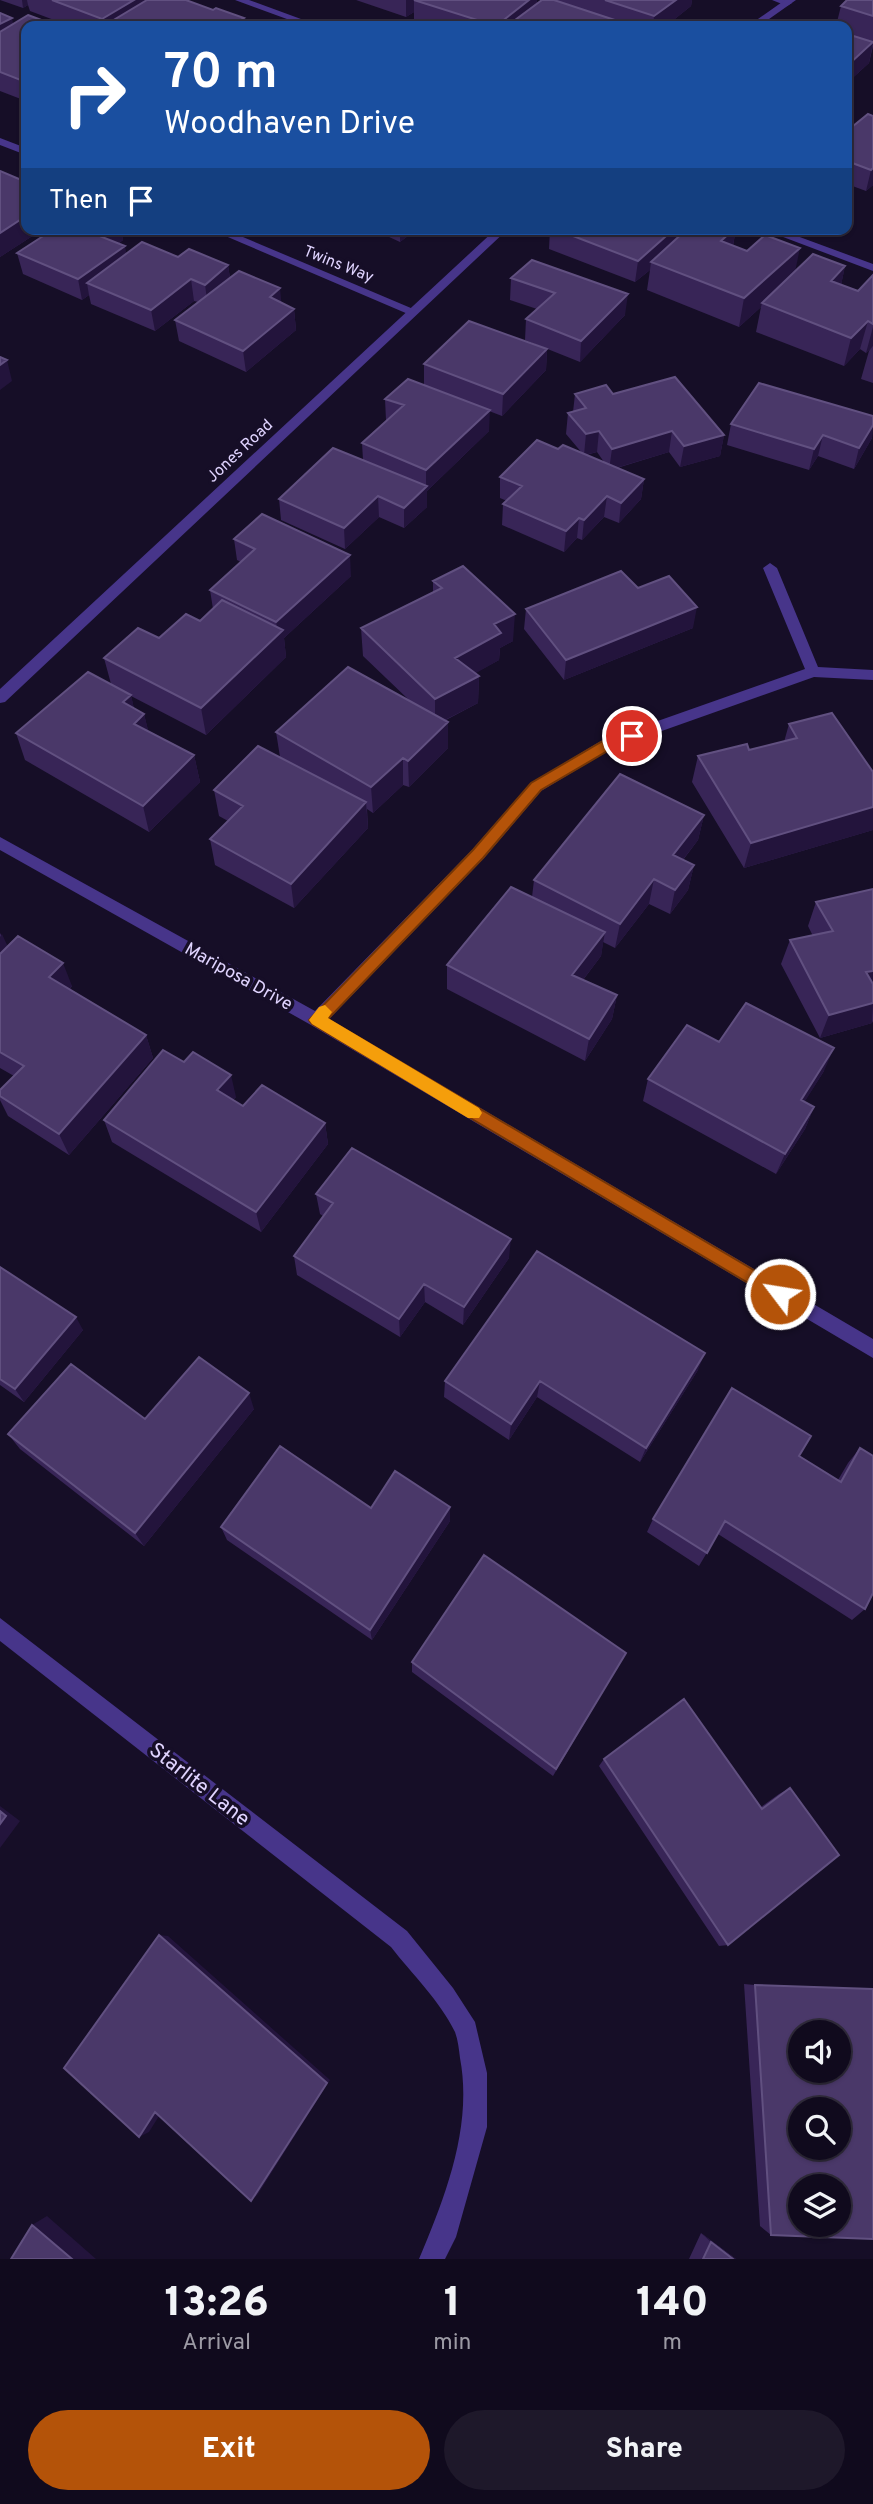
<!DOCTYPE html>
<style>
body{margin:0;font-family:Overpass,sans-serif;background:#1e182a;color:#f1f3f6;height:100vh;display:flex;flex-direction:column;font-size:26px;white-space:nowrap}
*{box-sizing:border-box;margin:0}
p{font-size:23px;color:#9c9aa4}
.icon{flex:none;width:38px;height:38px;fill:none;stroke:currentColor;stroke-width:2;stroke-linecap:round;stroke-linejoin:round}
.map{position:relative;height:2259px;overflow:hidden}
.sheet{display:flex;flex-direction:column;background:#100a1d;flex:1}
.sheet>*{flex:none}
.guide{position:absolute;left:21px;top:21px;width:831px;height:214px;border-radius:14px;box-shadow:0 2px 5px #0004,0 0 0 2px #302b3b;background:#1a4fa0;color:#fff;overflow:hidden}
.buttons{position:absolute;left:788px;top:2020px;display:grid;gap:14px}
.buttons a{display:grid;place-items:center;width:63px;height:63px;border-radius:50%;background:#100a1d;box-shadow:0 2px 5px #0004,0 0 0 2px #302b3b;font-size:35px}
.pin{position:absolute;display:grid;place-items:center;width:60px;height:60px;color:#fff;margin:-30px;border:4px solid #fff;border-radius:50%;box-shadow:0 2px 7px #0007}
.me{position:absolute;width:77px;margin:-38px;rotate:301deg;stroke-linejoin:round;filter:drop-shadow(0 0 5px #0008)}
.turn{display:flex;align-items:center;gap:24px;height:147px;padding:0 28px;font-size:32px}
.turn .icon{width:91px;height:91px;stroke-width:2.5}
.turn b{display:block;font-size:49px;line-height:60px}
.then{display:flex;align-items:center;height:66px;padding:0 28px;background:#0003;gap:14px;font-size:26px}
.eta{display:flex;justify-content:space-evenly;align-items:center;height:119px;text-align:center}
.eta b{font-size:42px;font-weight:800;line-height:49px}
.action{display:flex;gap:14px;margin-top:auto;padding:14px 28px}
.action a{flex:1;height:80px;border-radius:42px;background:#b45309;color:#fff;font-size:28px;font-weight:800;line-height:80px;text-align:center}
.action a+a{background:#1e182a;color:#f1f3f6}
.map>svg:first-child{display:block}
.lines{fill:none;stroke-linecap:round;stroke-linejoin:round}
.minor{fill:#47358a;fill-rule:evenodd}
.tertiary{fill:#47358a;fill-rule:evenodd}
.wall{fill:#382557;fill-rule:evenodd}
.shaded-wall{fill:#23143c}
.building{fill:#4a3869;stroke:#615080;stroke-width:2;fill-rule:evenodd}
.route{fill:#b45309;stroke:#753606;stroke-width:2}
.slow{fill:#f59e0b}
.labels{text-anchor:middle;stroke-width:7;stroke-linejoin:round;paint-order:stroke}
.far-street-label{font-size:16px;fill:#e0d4ff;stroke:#160e27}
.street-label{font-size:18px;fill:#e0d4ff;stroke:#160e27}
.near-street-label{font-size:21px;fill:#e0d4ff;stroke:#160e27}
</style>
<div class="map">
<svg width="873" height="2259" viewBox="0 0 873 2259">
<rect width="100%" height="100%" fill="#160e27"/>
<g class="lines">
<path class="minor" d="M235 0H249L320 26H306Z
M772 0H787L792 3 787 6Z
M0 138 26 148V155L0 145Z
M209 229H224L418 311 408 314Z
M762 229H778L873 264V271Z
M770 563 777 568 818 667 873 670V680L814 677 611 749 541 791 484 858 329 1019 873 1339V1358L311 1025 0 850V837L315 1011 472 850 531 783 601 741 805 669 763 568Z
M0 1618 407 1931 453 1988 475 2022 487 2073V2127L456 2237 445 2259H419C445 2197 473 2127 460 2058 459 2050 458 2040 455 2032 440 2001 412 1974 391 1947L0 1641Z"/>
<path class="tertiary" d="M785 0H796L759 26H748Z
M496 229H508L5 702 0 703V689Z"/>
</g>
<path class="wall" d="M0 0H186L245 25 260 26H70L30 11 28 5 23 8Z
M356 0H537V4L542 1 540 0H692L691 6 666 26H430L414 21V12L406 17Z
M873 0V46L869 63 847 83V26H836L841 6Z
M0 13 13 24 44 21 45 26H26V101L0 91Z
M873 116V185L866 191 847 184V131Z
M0 171 26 229H121L123 240 118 244 126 254 178 257 228 265 230 278 294 309 296 330 246 372 179 341 175 320 198 302 194 301 155 331 91 304 89 295 82 300 23 274 17 253 44 236 37 233 0 257Z
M345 229H417L400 242 374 230 366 237Z
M550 229H683V233L736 229 733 246 796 270 845 266 841 285 858 291 873 275V383L861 379 869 351 872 347 866 353 860 349 844 366 756 332 761 307 739 327 647 290 650 270 635 282 549 249Z
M511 278 625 315 580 362 525 340 526 319 537 309 510 300Z
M547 349 546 370 502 416 489 411V431L427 491V507L404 528 379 517 345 549 281 520 279 499 363 460 362 443 387 420H386L385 399 424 385V364Z
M575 394H613L724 435 720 456 680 467 669 452 617 468 644 479 641 499 619 523 604 517 582 540 577 538 564 552 502 525 503 504 507 501 500 498V477L558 449 582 453 566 434 568 413 573 412ZM597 452 604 462 586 455Z
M873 416 872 438 854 469 818 456 809 470 727 445 731 424Z
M234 539 351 576 284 638 286 657 206 735 131 696 134 709 144 714 148 731 194 755 200 782 149 832 25 760 16 733 111 684 104 658 159 638 200 621 213 609 210 590 241 562 237 560Z
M433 581 513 641 500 648 499 660 475 673 479 676 478 703 446 720 448 748 409 787 403 785 373 813 367 809 368 828 294 908 215 865 210 839 228 821 219 816 214 790 280 757 276 732 409 700 363 656 361 628 433 592Z
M638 588 693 628 564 680 524 629 526 609Z
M789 724 873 772V830L744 868 692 782 698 756 749 750 784 742Z
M704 815 698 840 683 860 694 865 688 890 670 914 649 904 615 948 603 942 601 956 583 980 617 995 612 1019 585 1061 447 989V965L532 897 534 880Z
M873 889V1021L872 1023 820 1038 781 964 790 940 813 936 808 926 816 902Z
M0 933 7 946 72 986 70 989 146 1035 153 1058 69 1155 8 1116 0 1100V1090L14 1076 0 1068Z
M719 1042 824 1071 804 1102 814 1107 805 1129 776 1174 643 1101 648 1079Z
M236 1097 233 1100 243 1106 325 1123 328 1144 261 1232 112 1142 104 1120Z
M316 1194 509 1258 463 1325 425 1302 400 1337 297 1275 294 1256 323 1216 320 1214Z
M0 1267 83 1330 24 1402 0 1385Z
M698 1370 640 1462 537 1397 509 1440 444 1397 445 1381Z
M254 1409 144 1546 20 1449 8 1434 145 1419Z
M860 1448 865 1609 852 1620 718 1534 699 1566 647 1532 653 1519 799 1456 838 1480 848 1463Z
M450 1507V1521L372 1640 227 1540 221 1527 371 1508Z
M626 1653 553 1776 412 1672V1662Z
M604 1759 761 1807 779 1794 790 1788 728 1945 719 1946 599 1766Z
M744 1984 755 1985 771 2235 760 2226Z
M701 2233 736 2259H689Z"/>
<path class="shaded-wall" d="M22 0H27L28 5 23 8Z
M134 0H158L112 21 113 26H103L102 19Z
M406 0H431H414V12L406 17Z
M529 0H537L536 15 521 26H496Z
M676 0H692L691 6 666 26H653L654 16Z
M12 18 16 38 0 48V24Z
M244 18 245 26H231Z
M44 21 45 26H37V25Z
M873 43 869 63 847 83V66Z
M26 79V95L23 81Z
M873 168V185L866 191 871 170Z
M26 216V229H36L37 233 0 257V233Z
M105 229H121L123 240 101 256 97 235Z
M365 229H374V230L366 237Z
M400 229H417L400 242Z
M674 229H683L682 241 651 262 650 270 635 282 638 261Z
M734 229H736L731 256 721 241Z
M125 246 129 268 87 283 89 295 82 300 78 279Z
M800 248 794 277 762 303 761 307 739 327 744 298Z
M228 265 231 286 208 306 205 285Z
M845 266 839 295 831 281Z
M191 279 194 301 155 331 151 310Z
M280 288 282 309 270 297Z
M628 294 625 315 580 362 581 341Z
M294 309 296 330 246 372 243 351Z
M868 321 860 349 844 366 851 338Z
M873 327V346L866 353Z
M547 349 546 370 502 416 503 394Z
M7 360 12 381 0 390V365Z
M490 410 489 431 427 491V507L404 528V508L426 487V470Z
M873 425 872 438 854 469 859 448Z
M599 431 597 452 584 455 586 434Z
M672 431 669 452 609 470 612 449Z
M724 435 720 456 680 467 684 446Z
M823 435 818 456 809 470 814 449Z
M644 479 641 499 619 523 621 503Z
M378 496 379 517 345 549 344 528Z
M607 496 604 517 582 540 584 520Z
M579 518 577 538 564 552 566 531Z
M350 555 351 576 284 638 286 657 206 735 201 708 278 634 276 622Z
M697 607 693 628 564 680 566 660Z
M515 614 513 641 500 648 499 660 455 685V658L494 624Z
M479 676 478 703 435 725V699Z
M131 695 137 721 144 714 151 741 141 750 123 702Z
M448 722V748L409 787 408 761Z
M194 755 200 782 149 832 143 806Z
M403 758V785L373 813 371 787Z
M366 802 368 828 294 908 291 884Z
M873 807V830L744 868 751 843Z
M704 815 698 840 667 880 673 855Z
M694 865 688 890 670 914 675 890Z
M654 879 649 904 615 948 620 924Z
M605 932 601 956 569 998 572 975Z
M2 934 13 958 0 971V937Z
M63 963 72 986 58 1001 49 977Z
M873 971V992L866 972Z
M617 995 612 1019 585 1061 589 1039Z
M873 1003 872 1023 820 1038 829 1015Z
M146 1035 153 1058 69 1155 59 1134Z
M834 1048 824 1071 792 1122 801 1100Z
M231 1075 236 1097 222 1112 217 1090Z
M814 1107 805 1129 776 1174 785 1154Z
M325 1123 328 1144 261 1232 256 1212Z
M511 1239 509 1258 463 1325 464 1307Z
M424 1284 425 1302 400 1337 399 1319Z
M76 1317 83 1330 24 1402 15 1389Z
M705 1353 698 1370 640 1462 646 1448Z
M540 1381 537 1397 509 1440 511 1424Z
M249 1393 254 1409 144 1546 135 1533Z
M450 1507V1521L372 1640 370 1630Z
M0 1806 20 1821 0 1848Z
M159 1935 168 1936 330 2080 258 2194 251 2201Z
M164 2108 149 2132 139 2137 155 2112Z
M47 2216 96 2259H72L32 2225Z
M701 2233 736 2259H733L711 2242Z"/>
<path class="building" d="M52 0H134L102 19Z
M147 0H186L213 10 216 8 244 18 231 26H126L112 21Z
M414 0H529L496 26Z
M542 0H554L633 26H507Z
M605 0H676L654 16Z
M847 0H873V16L841 6Z
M0 13 12 18 0 24Z
M28 15 44 21 37 25 39 26H26V79L23 81 0 72V32Z
M248 22 260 26H243Z
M811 22 824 26H805Z
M847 34 873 42 847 66Z
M868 114 873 116V168L871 170 847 161V131Z
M0 171 26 182V216L0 233Z
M54 229H105L97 235 125 246 78 279 17 253Z
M555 229H674L638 261Z
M687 229H734L721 241 747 251 765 235 800 248 744 298 651 262Z
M142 242 178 257 189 249 228 265 205 285 191 279 151 310 87 283Z
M813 254 845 266 831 281 858 291 873 275V324L868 321 851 338 762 303Z
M532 260 628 294 581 341 526 319 555 293 511 278Z
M239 271 280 288 270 297 294 309 243 351 175 320Z
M469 321 547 349 503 394 424 364Z
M0 357 7 360 0 365Z
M675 377 724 435 684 446 672 431 612 449 599 431 586 434 568 413 586 408 575 394 606 385 613 394Z
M408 379 490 410 426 470 362 443 404 405 385 399Z
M759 383 873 416V425L859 448 823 435 814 449 731 424Z
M537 440 558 449 563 445 644 479 621 503 607 496 584 520 579 518 566 531 503 504 522 486 500 477Z
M333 448 427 486 404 508 378 496 344 528 279 499Z
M262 514 350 555 276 622 210 590 255 549 234 539Z
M463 566 515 614 494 624 501 633 455 658 479 676 435 699 361 628 442 588 433 581Z
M621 571 638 588 669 576 697 607 566 660 526 609Z
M222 600 283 630 201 708 104 658 138 628 159 638 186 614 200 621Z
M348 667 448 722 408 761 403 758 371 787 276 732Z
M88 672 131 695 123 702 144 714 134 724 194 755 143 806 16 733Z
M832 713 873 772V807L751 843 698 756 747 744 749 750 797 738 789 724Z
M258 746 366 802 291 884 210 839 243 806 214 790Z
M620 774 704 815 673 855 694 865 675 890 654 879 620 924 534 880Z
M511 887 605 932 572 975 617 995 589 1039 447 965Z
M873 889V971L866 972 873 984V1003L829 1015 790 940 833 931 816 902Z
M18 936 63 963 49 977 146 1035 59 1134 0 1096V1090L24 1066 0 1052V954Z
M746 1003 834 1048 801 1100 814 1107 785 1154 648 1079 687 1025 719 1042Z
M163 1050 184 1062 193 1052 231 1075 217 1090 243 1106 262 1085 325 1123 256 1212 104 1120Z
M352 1148 511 1239 464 1307 424 1284 399 1319 294 1256 333 1203 316 1194Z
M537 1251 705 1353 646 1448 540 1381 511 1424 445 1381Z
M0 1267 76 1317 15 1389 0 1379Z
M199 1357 249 1393 135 1533 8 1434 71 1364 145 1419Z
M732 1388 811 1436 799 1456 841 1482 860 1448 873 1456V1593L865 1609 725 1521 707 1553 653 1519Z
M280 1446 371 1508 395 1471 450 1507 370 1630 221 1527Z
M484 1555 626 1653 556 1769 412 1662Z
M684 1699 762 1809 790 1788 839 1855 728 1945 604 1759Z
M0 1811 6 1816 0 1824Z
M159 1935 327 2083 251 2201 155 2112 139 2137 64 2068Z
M755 1985 873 1989V2239L771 2235ZM800 2032H838V2070H800ZM800 2109H838V2147H800ZM800 2186H838V2224H800Z
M32 2225 72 2259H11Z
M711 2242 733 2259H703Z"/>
<path class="route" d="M632 731 637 733V740L611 749 541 790 483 858 328 1019 786 1289 789 1294 786 1300 780 1302 312 1024 309 1020 473 850 531 783 601 742Z"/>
<path class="slow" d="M325 1005 332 1012 328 1018 479 1108 482 1113 479 1118H468L312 1024 309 1020 319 1007Z"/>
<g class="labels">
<g class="far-street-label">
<text transform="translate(339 263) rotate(22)" y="6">Twins Way</text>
<text transform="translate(239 450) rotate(-43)" y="6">Jones Road</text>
</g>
<g class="street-label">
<text transform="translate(239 976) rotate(29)" y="6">Mariposa Drive</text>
</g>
<g class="near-street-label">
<text transform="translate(200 1784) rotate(38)" y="7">Starlite Lane</text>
</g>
</g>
</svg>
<div class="buttons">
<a><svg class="icon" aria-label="sound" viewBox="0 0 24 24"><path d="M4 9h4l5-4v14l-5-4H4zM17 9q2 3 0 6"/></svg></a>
<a><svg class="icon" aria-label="search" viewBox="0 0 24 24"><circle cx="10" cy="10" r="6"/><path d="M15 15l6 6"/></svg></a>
<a><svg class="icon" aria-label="layers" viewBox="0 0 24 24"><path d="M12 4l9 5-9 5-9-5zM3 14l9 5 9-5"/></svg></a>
</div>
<div class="pin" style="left:632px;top:736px;background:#d93025"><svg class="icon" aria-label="arrive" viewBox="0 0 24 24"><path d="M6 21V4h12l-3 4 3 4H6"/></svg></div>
<svg class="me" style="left:780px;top:1294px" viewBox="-20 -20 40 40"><circle r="17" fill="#b45309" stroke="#fff" stroke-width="3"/><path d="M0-11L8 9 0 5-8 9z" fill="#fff"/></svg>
<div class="guide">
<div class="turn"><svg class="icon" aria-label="right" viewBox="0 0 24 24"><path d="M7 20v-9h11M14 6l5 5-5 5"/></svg><div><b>70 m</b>Woodhaven Drive</div></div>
<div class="then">Then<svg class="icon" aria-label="arrive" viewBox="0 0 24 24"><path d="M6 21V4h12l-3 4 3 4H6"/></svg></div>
</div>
</div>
<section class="sheet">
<div class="eta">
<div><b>13:26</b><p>Arrival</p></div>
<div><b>1</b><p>min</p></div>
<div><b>140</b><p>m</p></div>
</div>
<div class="action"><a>Exit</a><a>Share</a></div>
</section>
